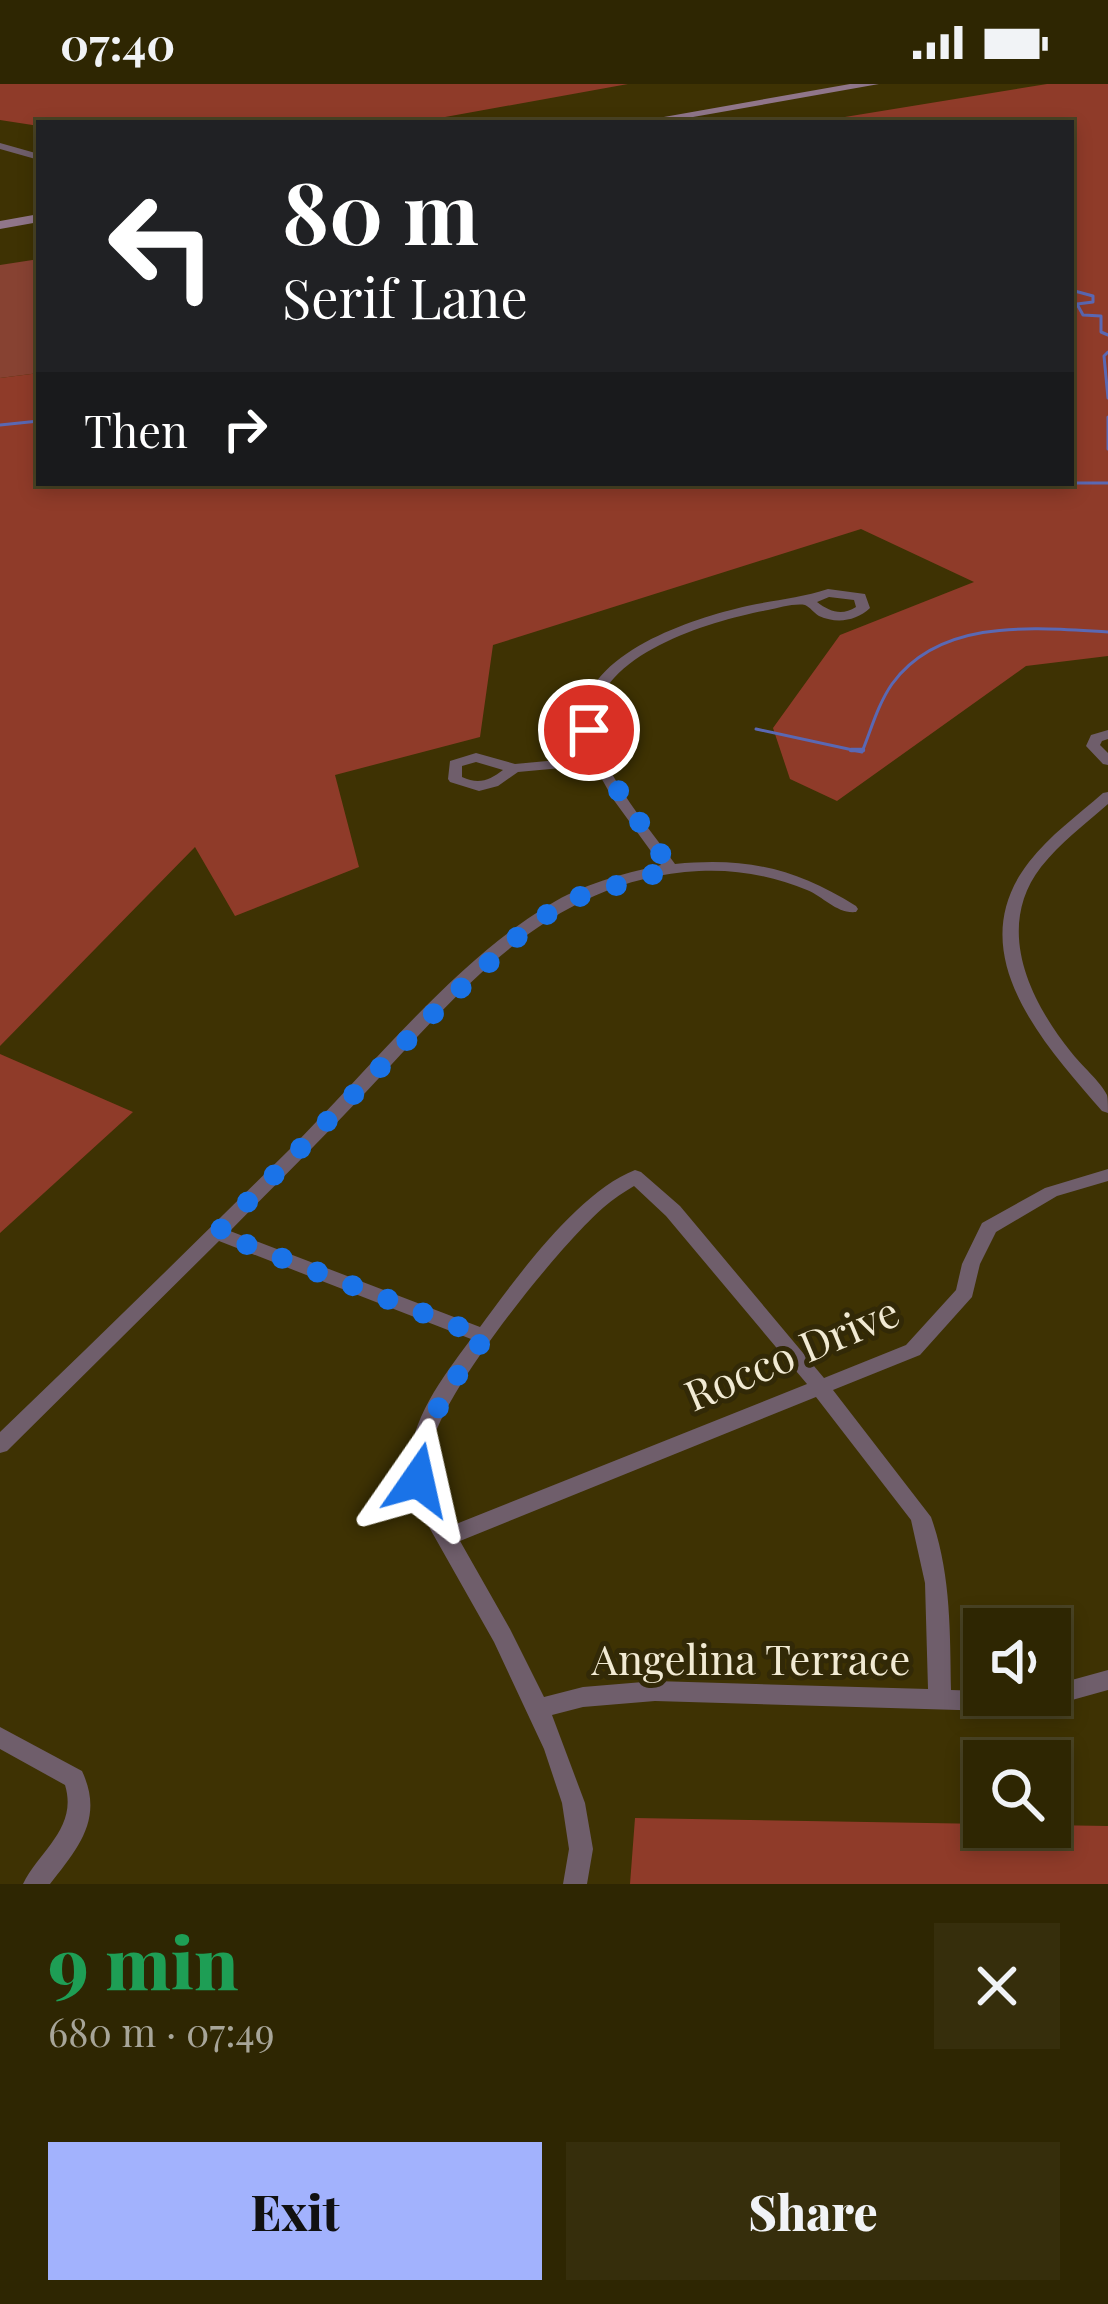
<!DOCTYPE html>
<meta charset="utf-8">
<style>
body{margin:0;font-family:"Playfair Display",serif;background:#362e0c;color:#f1f3f6;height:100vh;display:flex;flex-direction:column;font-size:45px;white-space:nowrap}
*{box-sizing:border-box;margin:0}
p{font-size:39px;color:#a7a599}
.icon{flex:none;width:66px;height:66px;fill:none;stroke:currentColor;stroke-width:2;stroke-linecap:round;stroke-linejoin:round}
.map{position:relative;height:1800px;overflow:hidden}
.side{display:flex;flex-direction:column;background:#2e2602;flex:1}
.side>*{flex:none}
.hud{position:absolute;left:36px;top:36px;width:1038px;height:366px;border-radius:0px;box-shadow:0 6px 18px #0003,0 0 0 3px #494324;background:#202124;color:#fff;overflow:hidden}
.buttons{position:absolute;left:963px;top:1524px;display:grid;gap:24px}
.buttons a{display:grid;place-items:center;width:108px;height:108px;border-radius:0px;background:#2e2602;box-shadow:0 6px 18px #0003,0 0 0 3px #494324;font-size:60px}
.pin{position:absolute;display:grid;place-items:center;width:102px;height:102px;color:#fff;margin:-51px;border:6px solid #fff;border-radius:50%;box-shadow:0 3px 12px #0007}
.me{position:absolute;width:132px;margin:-66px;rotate:11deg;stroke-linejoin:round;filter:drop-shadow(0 0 9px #0008)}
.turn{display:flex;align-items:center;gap:42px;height:252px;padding:0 48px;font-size:54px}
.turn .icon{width:156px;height:156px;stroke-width:2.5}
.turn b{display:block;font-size:84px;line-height:102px}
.then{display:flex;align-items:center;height:114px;padding:0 48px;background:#0003;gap:24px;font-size:45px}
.round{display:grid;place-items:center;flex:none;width:126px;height:126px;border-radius:0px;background:#362e0c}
.overview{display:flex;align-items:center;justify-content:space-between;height:204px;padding:0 48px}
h1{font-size:72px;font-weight:800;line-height:90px;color:#1e9e55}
.button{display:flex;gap:24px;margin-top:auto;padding:24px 48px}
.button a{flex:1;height:138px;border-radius:0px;background:#a2b2fd;color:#111;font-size:48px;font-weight:800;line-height:138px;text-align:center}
.button a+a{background:#362e0c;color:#f1f3f6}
.status{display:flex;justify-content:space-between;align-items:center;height:84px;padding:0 60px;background:#2e2602;direction:ltr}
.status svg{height:33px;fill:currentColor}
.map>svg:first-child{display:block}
.green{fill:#874232}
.forest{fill:#8f3b29}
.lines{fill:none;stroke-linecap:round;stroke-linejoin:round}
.stream-far1{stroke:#5a68b3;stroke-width:3}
.stream{stroke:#5a68b3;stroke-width:4.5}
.street{fill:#6f5e6b;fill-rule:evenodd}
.secondary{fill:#90768a;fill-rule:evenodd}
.route{stroke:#1a73e8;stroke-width:21;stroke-dasharray:0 37.8}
.labels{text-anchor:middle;stroke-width:10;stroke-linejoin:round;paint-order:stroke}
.near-street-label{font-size:42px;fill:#f1ead3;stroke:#322907}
</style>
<div class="status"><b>07:40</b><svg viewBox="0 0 49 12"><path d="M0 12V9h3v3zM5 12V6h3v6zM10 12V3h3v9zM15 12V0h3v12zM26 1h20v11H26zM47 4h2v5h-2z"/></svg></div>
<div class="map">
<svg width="1108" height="1800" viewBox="0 0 1108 1800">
<rect width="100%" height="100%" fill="#3e3203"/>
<path class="green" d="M39 175V289L0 294V181Z"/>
<path class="forest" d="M0 0H628L412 39 39 42 0 36Z
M1047 0H1108V572L1026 582 837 717 790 695 773 644 840 551 974 498 861 445 493 561 480 653 335 691 359 783 235 832 195 763 0 962V294L39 289V399H1071V39H808Z
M0 970 133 1028 0 1149Z
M635 1734 1108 1742V1800H630Z"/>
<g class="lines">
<path class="stream-far1" d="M1071 206 1093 212V218L1077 220 1083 231 1101 232V248L1108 251
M1108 268 1104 272 1108 314
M1108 333V365
M0 341 39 337
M1024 399H1108
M756 645 862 668C871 646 878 620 892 600 941 533 1035 544 1108 548"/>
<path class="stream" d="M851 666H863"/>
<path class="street" d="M0 59 39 70V76L0 65Z
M828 505 865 510 870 524C856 537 837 540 819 532 814 529 810 523 805 521 795 519 778 524 768 526 714 536 597 569 595 638 594 680 650 745 675 780 746 773 795 784 856 822L858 825 856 828C837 830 824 813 807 806 773 792 736 785 699 787 549 795 461 907 365 1009 321 1056 275 1101 230 1147L480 1243C516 1194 578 1108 635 1086L641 1088 680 1122 824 1294 906 1261 956 1206 962 1180 982 1139 1045 1104 1108 1085V1097L1057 1112 996 1148 980 1180 972 1213 920 1271 833 1306 931 1433C951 1489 950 1547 951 1606L984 1607V1611H1050V1602L1108 1586V1606L1029 1628 655 1617 583 1623 552 1631 585 1719 593 1765 587 1800H563L569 1765 562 1719 544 1665 494 1558 416 1420C394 1356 434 1305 471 1255L219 1157 7 1367 0 1369V1348C97 1255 193 1161 289 1066 368 987 454 878 549 821 583 800 622 790 661 781L613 715 594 681 518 688 498 702 479 707 450 698 448 695 450 677 476 669 515 680 590 673C586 661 581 649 581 637 586 568 691 535 747 522 774 516 801 514 828 505ZM829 513 854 516 856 523C842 532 830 528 817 518ZM476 678 503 686C490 696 479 701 462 693V682ZM634 1102 666 1132 807 1300 451 1442C438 1420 426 1399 429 1372 435 1315 558 1163 604 1123 613 1115 624 1108 634 1102ZM816 1313 911 1436 925 1499 928 1605 655 1597 583 1603 544 1613 510 1545 460 1457Z
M1108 646V655L1102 657 1100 661 1108 669V681L1103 680 1086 662 1091 651Z
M1108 708V720C1085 740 1060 759 1041 783 994 844 1030 917 1071 968 1080 980 1101 998 1107 1011 1108 1014 1108 1025 1108 1029L1102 1027C1043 959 959 868 1029 778 1050 751 1078 731 1103 709Z
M0 1643 82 1687C104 1734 79 1763 50 1800H23C40 1766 78 1744 65 1701L0 1665Z"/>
<path class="secondary" d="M850 0H879L659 39H630Z
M39 130V138L0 145V137Z"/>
</g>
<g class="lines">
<path class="route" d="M418 1396C422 1337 451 1300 485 1253L217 1149 441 922 534 838 575 814 671 785 608 691 589 646"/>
</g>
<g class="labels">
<g class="near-street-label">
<text transform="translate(792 1270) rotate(-23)" y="15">Rocco Drive</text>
<text x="751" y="1591">Angelina Terrace</text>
</g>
</g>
</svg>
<div class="buttons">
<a><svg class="icon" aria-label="sound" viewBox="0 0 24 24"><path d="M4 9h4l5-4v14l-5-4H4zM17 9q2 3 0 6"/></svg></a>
<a><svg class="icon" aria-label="search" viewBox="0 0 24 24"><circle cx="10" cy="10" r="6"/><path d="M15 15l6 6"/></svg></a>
</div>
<div class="pin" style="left:589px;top:646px;background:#d93025"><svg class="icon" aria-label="arrive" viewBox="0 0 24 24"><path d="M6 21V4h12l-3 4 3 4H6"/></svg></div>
<svg class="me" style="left:418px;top:1396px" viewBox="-20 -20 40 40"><path d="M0-17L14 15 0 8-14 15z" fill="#1a73e8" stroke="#fff" stroke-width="4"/></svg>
<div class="hud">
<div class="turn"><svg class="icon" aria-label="left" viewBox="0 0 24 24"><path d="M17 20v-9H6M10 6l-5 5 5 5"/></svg><div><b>80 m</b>Serif Lane</div></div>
<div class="then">Then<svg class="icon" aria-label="right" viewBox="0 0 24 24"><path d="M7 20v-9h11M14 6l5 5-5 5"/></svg></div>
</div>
</div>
<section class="side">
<div class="overview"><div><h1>9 min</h1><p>680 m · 07:49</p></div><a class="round"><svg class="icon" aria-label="close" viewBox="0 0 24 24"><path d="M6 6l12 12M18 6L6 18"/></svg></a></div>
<div class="button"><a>Exit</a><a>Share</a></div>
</section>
